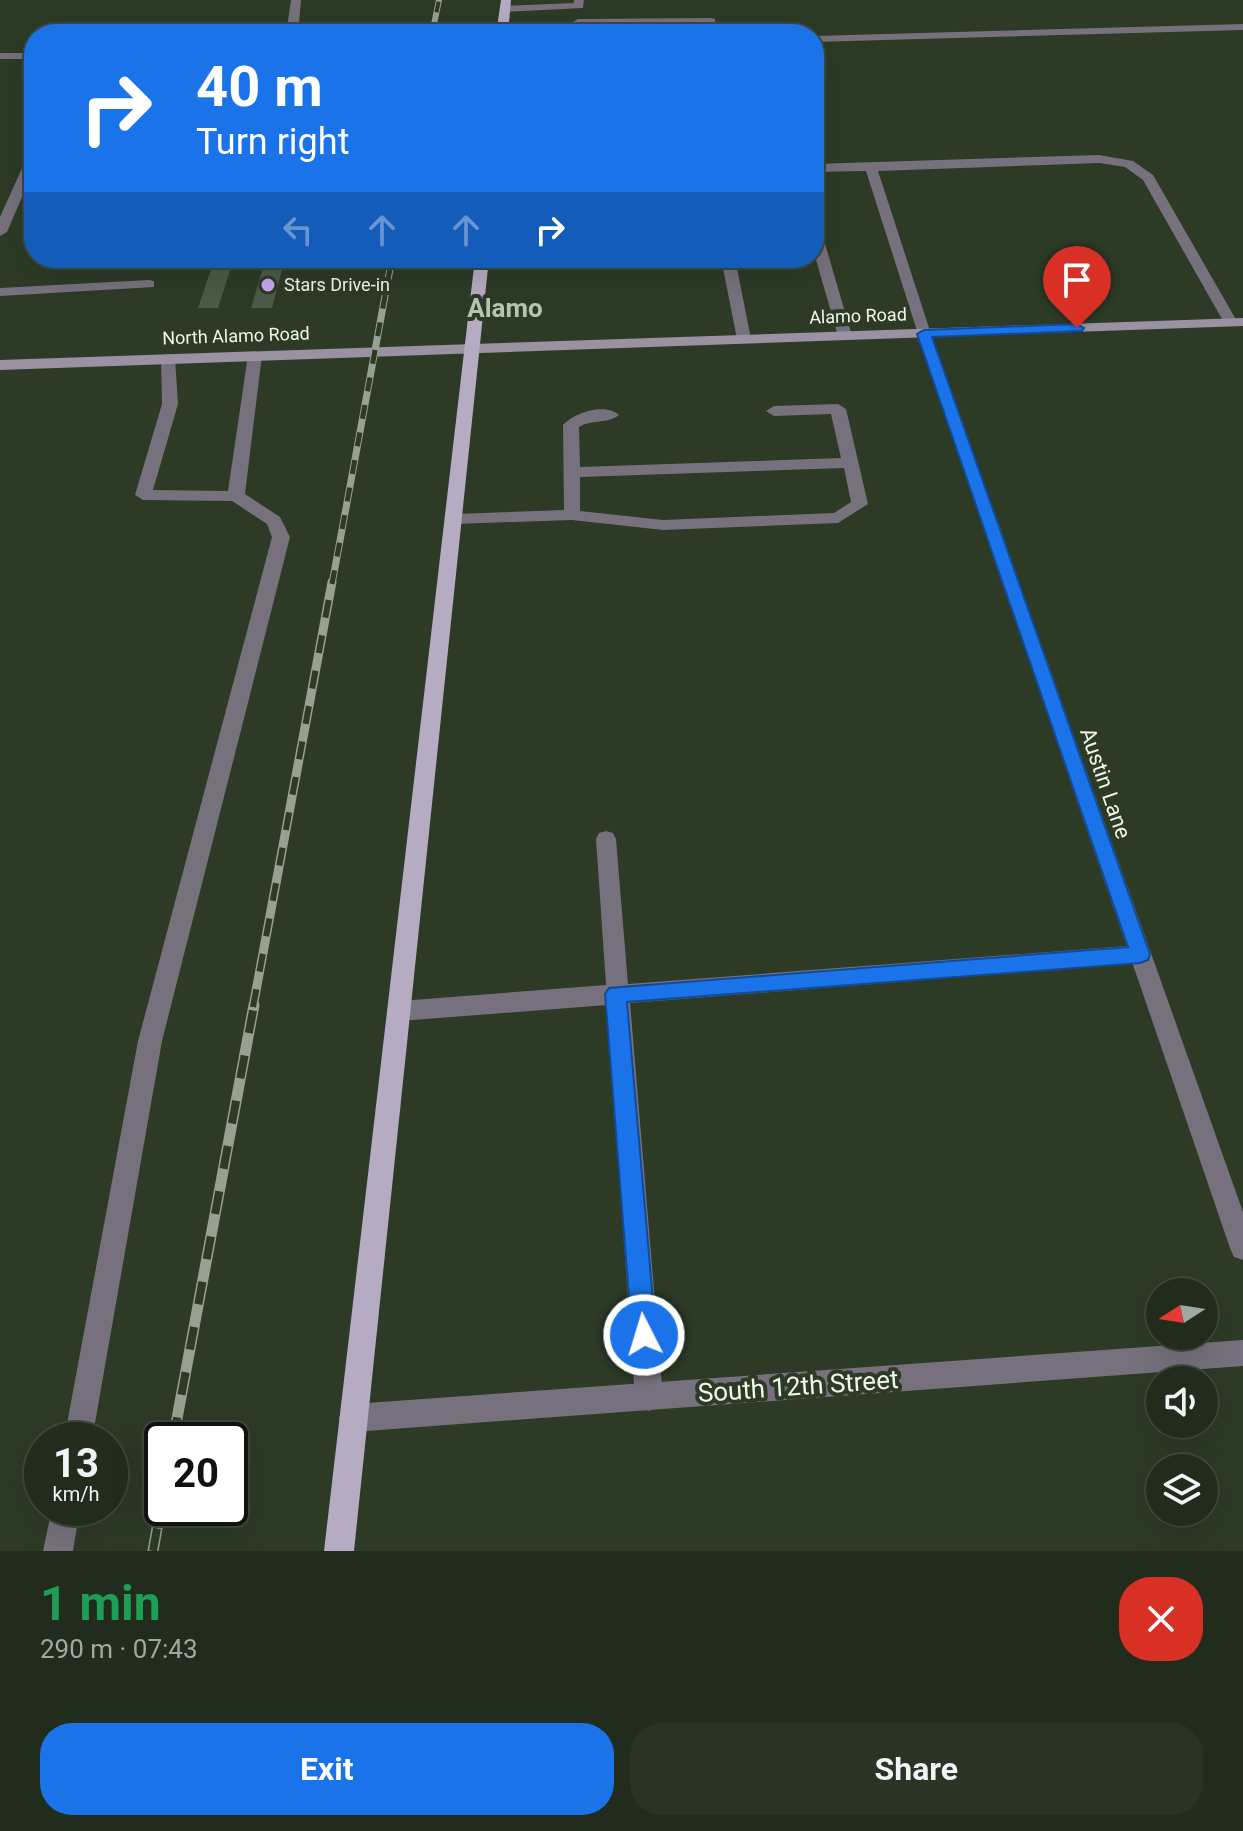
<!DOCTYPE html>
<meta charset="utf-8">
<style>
body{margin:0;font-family:Roboto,sans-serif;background:#293425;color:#f1f3f6;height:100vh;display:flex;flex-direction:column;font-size:30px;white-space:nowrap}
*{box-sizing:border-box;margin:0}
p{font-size:26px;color:#a2a7a3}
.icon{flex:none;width:44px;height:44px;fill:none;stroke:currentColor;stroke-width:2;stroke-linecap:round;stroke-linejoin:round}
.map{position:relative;height:1551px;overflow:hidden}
.sheet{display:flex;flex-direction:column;background:#212c1c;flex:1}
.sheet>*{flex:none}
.banner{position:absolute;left:24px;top:24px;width:800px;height:244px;border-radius:32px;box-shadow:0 8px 32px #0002,0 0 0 2px #3e483b;background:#1a73e8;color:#fff;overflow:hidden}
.needle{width:52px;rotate:258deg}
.buttons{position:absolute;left:1146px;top:1278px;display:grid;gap:16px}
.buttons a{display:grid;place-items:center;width:72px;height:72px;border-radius:50%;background:#212c1c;box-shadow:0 8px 32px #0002,0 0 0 2px #3e483b;font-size:40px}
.speed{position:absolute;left:24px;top:1422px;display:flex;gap:16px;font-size:40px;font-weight:700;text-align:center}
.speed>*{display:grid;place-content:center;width:104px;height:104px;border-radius:50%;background:#212c1c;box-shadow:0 8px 32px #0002,0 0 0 2px #3e483b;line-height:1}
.speed small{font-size:20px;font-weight:400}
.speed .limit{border:4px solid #111;border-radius:12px;background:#fff;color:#111}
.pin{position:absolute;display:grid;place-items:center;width:68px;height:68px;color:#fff;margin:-82px -34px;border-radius:50% 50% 50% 0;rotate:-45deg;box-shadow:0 0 8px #0007}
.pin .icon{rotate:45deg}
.me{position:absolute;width:88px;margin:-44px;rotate:355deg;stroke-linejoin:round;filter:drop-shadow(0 0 6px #0008)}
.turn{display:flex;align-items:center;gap:28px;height:168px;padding:0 40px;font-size:36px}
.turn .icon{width:104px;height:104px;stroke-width:2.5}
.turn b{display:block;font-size:56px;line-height:68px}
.lanes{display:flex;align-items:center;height:76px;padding:0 40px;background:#0003;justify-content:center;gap:40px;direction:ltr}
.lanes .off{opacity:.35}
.round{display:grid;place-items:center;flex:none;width:84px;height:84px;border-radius:32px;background:#293425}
.headline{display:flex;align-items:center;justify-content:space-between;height:136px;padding:0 40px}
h1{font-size:48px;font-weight:700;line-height:60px;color:#1e9e55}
.action{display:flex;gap:16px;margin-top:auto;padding:16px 40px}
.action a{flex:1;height:92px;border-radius:32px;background:#1a73e8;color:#fff;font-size:32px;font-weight:700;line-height:92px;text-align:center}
.action a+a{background:#293425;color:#f1f3f6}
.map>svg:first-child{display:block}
.building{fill:#4b5b46}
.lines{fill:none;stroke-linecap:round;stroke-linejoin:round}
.lane{fill:#76717c;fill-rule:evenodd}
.street{fill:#76717c;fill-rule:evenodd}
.secondary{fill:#9a92a3;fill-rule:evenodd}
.primary{fill:#b5abc2;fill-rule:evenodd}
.rail-far3-casing{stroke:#96a191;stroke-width:6}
.rail-far2-casing{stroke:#96a191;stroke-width:7}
.rail-far1-casing{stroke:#96a191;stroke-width:9}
.rail-casing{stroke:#96a191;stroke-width:11}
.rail-far3{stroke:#2c3a26;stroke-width:4;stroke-dasharray:11;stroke-linecap:butt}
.rail-far2{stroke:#2c3a26;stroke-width:5;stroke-dasharray:14;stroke-linecap:butt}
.rail-far1{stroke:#2c3a26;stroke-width:6;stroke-dasharray:18;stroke-linecap:butt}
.rail{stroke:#2c3a26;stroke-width:8;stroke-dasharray:23;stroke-linecap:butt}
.route{fill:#1a73e8;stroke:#114b97;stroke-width:2}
.poi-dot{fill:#c8a6ef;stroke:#2c3a26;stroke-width:3}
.labels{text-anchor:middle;stroke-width:8;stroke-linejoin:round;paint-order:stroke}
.far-poi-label{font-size:18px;fill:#eef7ea;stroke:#2c3a26;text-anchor:start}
.far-street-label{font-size:18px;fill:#eef7ea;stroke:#2c3a26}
.street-label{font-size:22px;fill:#eef7ea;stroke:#2c3a26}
.far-district-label{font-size:26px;font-weight:bold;fill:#b4c6ae;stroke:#2c3a26}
.near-street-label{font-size:26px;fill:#eef7ea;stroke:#2c3a26}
</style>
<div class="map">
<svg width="1243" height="1551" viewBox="0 0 1243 1551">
<rect width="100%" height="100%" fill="#2c3a26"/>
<path class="building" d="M215 258H285L272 308H251L265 261H233L218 308H198Z"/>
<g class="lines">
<path class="lane" d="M291 0H301L298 34H286Z
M574 0H584L583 8 505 12 500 9 505 6 574 3Z
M711 18 715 19V23L578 25 573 22 578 19Z
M34 151V169L7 232 0 236V217L28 155Z
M1099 155 1133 161 1153 175 1238 323 1236 326H1226L1143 180 1125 167 1099 163 878 171 931 334 924 338 919 337 866 171 814 172V164Z
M814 226 821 230 852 336 850 339 845 340 838 336 814 253Z
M721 258H735L751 339 749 342 744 343 737 339Z
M149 280 154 281V287L0 296V288Z
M255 351 262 355 245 494 280 517 290 537 162 1041 92 1440H64L138 1041 272 537 267 524 232 501 143 500 135 495 162 404 161 358 168 354 175 358 178 404 153 490 228 491 248 355Z
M838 404 846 409 868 504 838 523 663 530 572 520 455 524 447 519 455 514 564 510 563 425C576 412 604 403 619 415 608 424 592 419 579 427L580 467 841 458 831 414 774 416 766 411 774 406ZM844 468 851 502 834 513 663 520 580 511V477Z
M606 831 613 833 616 839 628 984 1140 945 1148 947 1151 954 1148 961 1140 963 630 1003 663 1397 659 1407 649 1411 639 1407 635 1397 607 1005 400 1021 392 1018 389 1011 392 1004 400 1001 606 985 596 839 599 833Z
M52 1508H80L73 1551H43Z"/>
<path class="street" d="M1243 24V30L814 42V36Z
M0 53H34V59H0Z
M924 330 931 334 1243 1212V1260L1234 1257 1230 1248 917 334Z
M1243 1340V1366L353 1432 343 1428 339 1418 343 1408 353 1404Z"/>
<path class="secondary" d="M1243 318V326L0 370V360Z"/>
<path class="primary" d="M501 0H511L508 34H496Z
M475 258H489L354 1551H324Z"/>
<g class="rail-far3-casing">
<path id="rail-far3" d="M432 34 439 0"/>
</g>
<g class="rail-far2-casing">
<path id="rail-far2" d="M332 584 392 258"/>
</g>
<g class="rail-far1-casing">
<path id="rail-far1" d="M253 1007 332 582"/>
</g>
<g class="rail-casing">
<path id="rail" d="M173 1440 254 1005
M153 1551 162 1500"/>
</g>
<use href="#rail-far3" class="rail-far3"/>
<use href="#rail-far2" class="rail-far2"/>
<use href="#rail-far1" class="rail-far1"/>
<use href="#rail" class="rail"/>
</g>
<path class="route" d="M1077 324 1084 328 1082 331 932 337 1150 954 1148 960 1140 963 627 1002 656 1335 653 1343 644 1347 635 1343 632 1335 605 994 609 988 1128 947 917 334 924 330Z"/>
<circle class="poi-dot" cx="268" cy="285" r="8"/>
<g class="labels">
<g class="far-poi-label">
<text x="284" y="291">Stars Drive-in</text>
</g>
<g class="far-street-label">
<text transform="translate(858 316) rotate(-2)" y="6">Alamo Road</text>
<text transform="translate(236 336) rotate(-2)" y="6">North Alamo Road</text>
</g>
<g class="street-label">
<text transform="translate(1106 783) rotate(71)" y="8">Austin Lane</text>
</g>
<g class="far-district-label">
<text x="505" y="317">Alamo</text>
</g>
<g class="near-street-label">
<text transform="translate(798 1386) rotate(-4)" y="9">South 12th Street</text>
</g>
</g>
</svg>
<div class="buttons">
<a><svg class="needle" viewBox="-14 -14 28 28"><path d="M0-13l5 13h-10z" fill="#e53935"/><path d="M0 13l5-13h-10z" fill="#a2a7a3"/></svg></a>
<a><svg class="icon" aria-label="sound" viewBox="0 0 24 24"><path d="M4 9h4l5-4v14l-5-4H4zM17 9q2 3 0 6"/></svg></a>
<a><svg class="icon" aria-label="layers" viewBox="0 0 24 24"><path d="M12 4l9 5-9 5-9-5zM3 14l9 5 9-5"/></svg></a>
</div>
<div class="speed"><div>13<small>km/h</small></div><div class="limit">20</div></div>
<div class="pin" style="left:1077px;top:328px;background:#d93025"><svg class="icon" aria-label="arrive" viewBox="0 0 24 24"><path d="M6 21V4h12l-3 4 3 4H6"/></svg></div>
<svg class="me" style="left:644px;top:1335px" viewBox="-20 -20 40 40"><circle r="17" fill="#1a73e8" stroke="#fff" stroke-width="3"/><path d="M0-11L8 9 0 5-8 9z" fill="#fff"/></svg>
<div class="banner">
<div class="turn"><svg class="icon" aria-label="right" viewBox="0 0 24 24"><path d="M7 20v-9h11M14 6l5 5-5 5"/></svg><div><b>40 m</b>Turn right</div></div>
<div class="lanes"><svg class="icon off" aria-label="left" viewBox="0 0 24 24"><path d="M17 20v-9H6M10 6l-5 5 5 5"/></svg><svg class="icon off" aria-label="ahead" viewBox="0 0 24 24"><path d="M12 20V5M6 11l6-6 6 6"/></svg><svg class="icon off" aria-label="ahead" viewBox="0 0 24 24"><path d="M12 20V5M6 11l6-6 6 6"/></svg><svg class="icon" aria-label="right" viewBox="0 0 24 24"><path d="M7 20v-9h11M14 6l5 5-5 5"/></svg></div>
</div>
</div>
<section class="sheet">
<div class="headline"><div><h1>1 min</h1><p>290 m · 07:43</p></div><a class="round" style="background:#d93025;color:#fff"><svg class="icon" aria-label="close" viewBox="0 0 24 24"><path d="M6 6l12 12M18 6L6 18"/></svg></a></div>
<div class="action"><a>Exit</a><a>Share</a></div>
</section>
